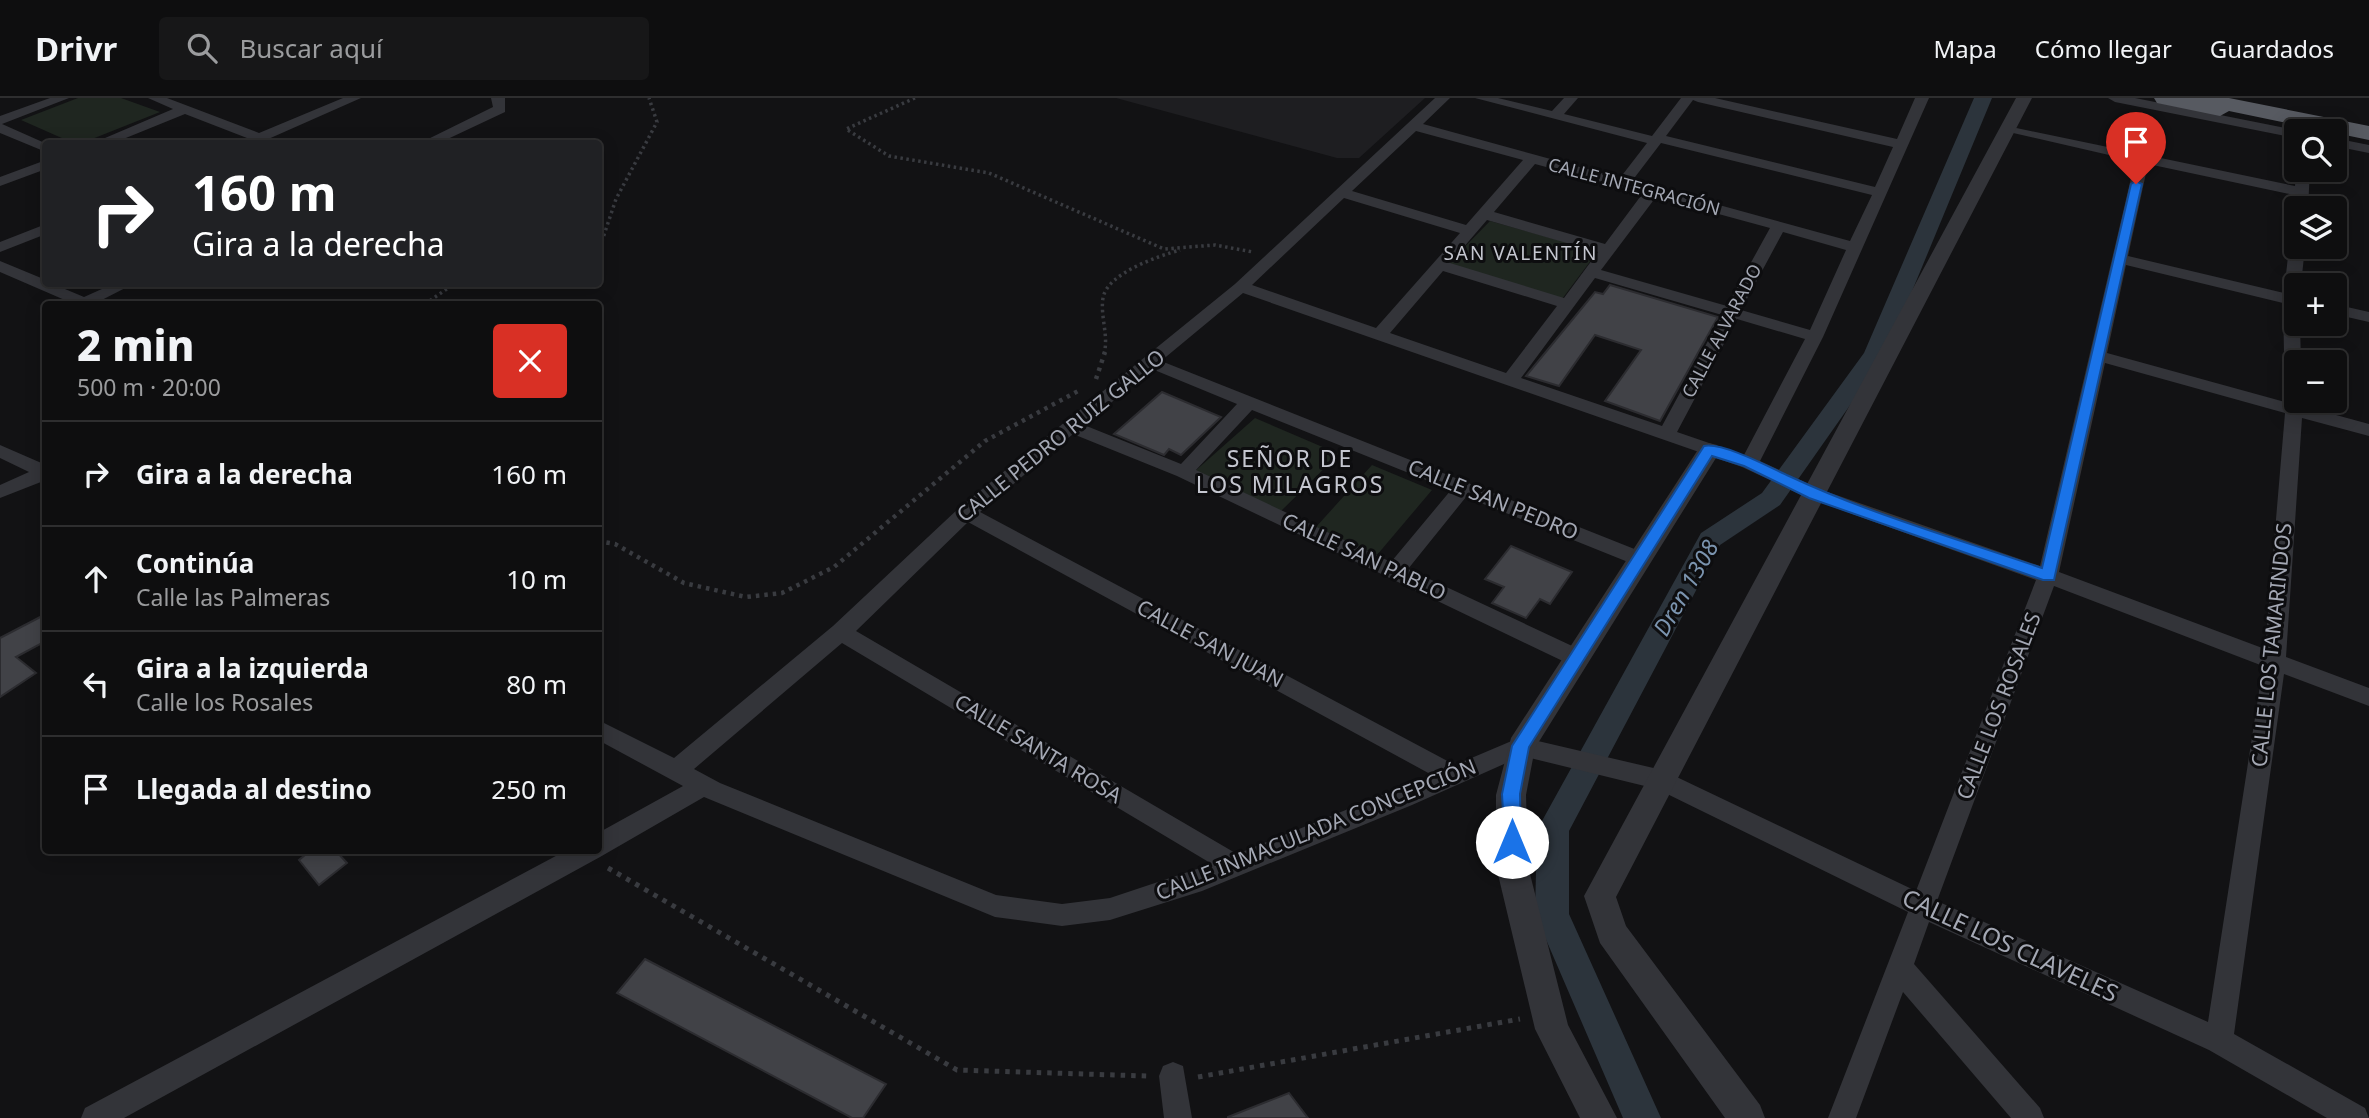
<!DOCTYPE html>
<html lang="es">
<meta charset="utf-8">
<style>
body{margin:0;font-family:"Noto Sans",sans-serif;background:#171718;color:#f1f3f6;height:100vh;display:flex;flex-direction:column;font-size:26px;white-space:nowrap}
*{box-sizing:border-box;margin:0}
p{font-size:23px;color:#9b9c9e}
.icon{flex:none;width:38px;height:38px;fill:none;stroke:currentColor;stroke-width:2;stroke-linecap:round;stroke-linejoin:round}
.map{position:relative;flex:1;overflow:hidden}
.panel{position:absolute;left:42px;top:203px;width:560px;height:553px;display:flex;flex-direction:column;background:#0e0e0f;border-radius:7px;box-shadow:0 4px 18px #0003,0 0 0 2px #2e2e2f}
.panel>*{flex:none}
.hud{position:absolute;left:42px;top:42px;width:560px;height:147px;border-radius:7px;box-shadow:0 4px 18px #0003,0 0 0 2px #2e2e2f;background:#202124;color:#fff;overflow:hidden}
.fabs{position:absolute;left:2284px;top:21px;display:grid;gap:14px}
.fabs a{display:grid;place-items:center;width:63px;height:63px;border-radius:7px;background:#0e0e0f;box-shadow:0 4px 18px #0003,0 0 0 2px #2e2e2f;font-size:35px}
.pin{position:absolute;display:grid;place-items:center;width:60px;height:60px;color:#fff;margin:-72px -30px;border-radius:50% 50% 50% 0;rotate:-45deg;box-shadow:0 0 7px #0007}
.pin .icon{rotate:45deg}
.me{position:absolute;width:77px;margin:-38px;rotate:0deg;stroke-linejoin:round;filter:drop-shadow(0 0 5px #0008)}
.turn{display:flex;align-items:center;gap:24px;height:147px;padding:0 35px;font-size:32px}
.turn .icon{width:91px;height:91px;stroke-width:2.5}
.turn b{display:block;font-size:49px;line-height:60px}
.round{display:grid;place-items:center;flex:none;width:74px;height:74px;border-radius:7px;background:#171718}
.head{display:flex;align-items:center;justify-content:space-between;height:119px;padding:0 35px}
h1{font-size:42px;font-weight:800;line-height:52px}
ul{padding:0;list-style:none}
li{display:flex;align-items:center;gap:21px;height:105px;padding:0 35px;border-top:2px solid #2e2e2f}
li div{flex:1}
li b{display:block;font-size:26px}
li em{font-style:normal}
header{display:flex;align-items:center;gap:42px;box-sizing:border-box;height:98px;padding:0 35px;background:#0e0e0f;border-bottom:2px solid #2e2e2f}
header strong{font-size:33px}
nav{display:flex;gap:38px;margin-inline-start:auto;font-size:24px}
.search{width:490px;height:63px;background:#171718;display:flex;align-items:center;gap:18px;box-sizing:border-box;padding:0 24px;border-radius:7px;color:#9b9c9e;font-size:26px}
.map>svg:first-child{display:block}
.built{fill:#1e1e21}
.green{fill:#1f2620}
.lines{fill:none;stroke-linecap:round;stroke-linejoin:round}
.canal{fill:#2c343c;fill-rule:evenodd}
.building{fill:#414247;stroke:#2c2c30;stroke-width:2}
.path-far2{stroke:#393b40;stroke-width:3.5;stroke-dasharray:2.5 3.5;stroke-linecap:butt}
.path-far1{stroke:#393b40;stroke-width:4.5;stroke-dasharray:3.5 5;stroke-linecap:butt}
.path{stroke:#393b40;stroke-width:5;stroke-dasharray:4.5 6;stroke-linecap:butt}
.minor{fill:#333439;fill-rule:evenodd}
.tertiary{fill:#333439;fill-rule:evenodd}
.trunk{fill:#575a61;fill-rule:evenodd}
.route{fill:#1a73e8;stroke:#114b97;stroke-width:2}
.labels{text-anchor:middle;stroke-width:6;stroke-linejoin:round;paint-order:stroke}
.far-street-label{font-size:18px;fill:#a4a8b4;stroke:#0d0d0f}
.far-neighbourhood-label{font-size:19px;letter-spacing:2px;fill:#c5c7d0;stroke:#0d0d0f}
.street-label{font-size:21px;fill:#a4a8b4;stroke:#0d0d0f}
.neighbourhood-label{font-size:23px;letter-spacing:2px;fill:#c5c7d0;stroke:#0d0d0f}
.water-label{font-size:23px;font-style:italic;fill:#7b94af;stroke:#0d0d0f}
.near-street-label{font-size:24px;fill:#a4a8b4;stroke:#0d0d0f}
</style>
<header>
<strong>Drivr</strong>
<div class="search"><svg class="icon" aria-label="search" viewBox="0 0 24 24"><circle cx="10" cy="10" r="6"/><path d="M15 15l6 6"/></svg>Buscar aquí</div>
<nav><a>Mapa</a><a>Cómo llegar</a><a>Guardados</a></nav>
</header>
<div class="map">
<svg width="2369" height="1020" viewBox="0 0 2369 1020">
<rect width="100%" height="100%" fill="#121214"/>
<path class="built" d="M1116 0H1425L1359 60H1337L1315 54Z"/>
<path class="green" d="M78 0H121L160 14 82 45H73L21 22Z
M1490 123 1598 153 1562 201 1448 166Z
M1255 320 1339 356 1280 414 1194 374Z
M1372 367 1432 392 1377 457 1316 429Z"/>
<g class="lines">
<path class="canal" d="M1974 0H1992L1886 256 1780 407 1720 447 1569 733V816L1661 1020H1623L1535 816 1537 732 1701 435 1762 395 1864 255Z"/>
</g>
<path class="building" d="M1610 187 1718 219 1660 323 1605 303 1641 252 1595 237 1559 288 1526 278 1595 194 1603 196Z
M1162 294 1221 319 1181 357 1169 351 1164 357 1114 336Z
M1511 448 1572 474 1550 506 1540 501 1526 520 1492 505 1504 489 1485 481Z
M46 516V543L16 559 36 575 0 599V540Z
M311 752H335L347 765 319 787 299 762Z
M645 861 886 986 863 1020H852L617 895Z
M1289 995 1308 1020H1228V1019Z"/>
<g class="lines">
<path class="path-far2" d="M915 0 846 31 889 58 989 75 1164 151 1215 147 1253 154
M598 155 616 101 657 24 649 0
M425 206 454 186
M1104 256C1109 238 1100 218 1103 200 1107 175 1159 158 1180 152"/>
<path class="path-far1" d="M1096 281 1105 254
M598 443 615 446 684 485 746 499 782 495 834 469 985 343 1080 292"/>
<path class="path" d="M608 770 957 972 1147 978
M1198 979 1520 921"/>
<path class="minor" d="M50 0H69L2 26 47 46 46 54 0 35V18Z
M148 0H167L259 35 343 0H361L257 46H237L247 40 185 16 111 46H91L173 11Z
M491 0H505V14L437 46H418L493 9Z
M1435 0H1450L1423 26 1620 80 1647 45 1475 0H1498L1552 13 1564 0H1578L1564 16 1652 38 1681 0H1715L1897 41 1915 0H1929L1823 239 1760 363 1822 392 2040 468 2135 63 2000 32 2007 28 2295 88 2296 72H2310L2308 110H2296V113L2294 97 2148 66 2128 158 2284 195 2289 149 2296 145V149H2305L2301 187H2296V226H2300L2301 264H2296V303H2303V308L2369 326V338L2302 320 2286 559 2369 590V608L2284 576 2234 936 2365 1010 2369 1020H2327L2209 952 1929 824 1914 866 2040 1010 2044 1020H2011L1903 894 1856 1020H1828L1908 814 1657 691 1522 658 1412 707 1202 793 1110 822 1062 828 995 819 704 699 600 759 124 1020H81L85 1010 567 752H598V735L683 688 598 642V622L674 660 833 528 959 410 1235 186ZM1693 2 1698 4 1893 49 1875 89 1666 38ZM1416 33 1523 62 1466 127 1352 93ZM1661 45 1872 97 1850 143 1632 83ZM1535 66 1643 95 1605 146 1494 114ZM1656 99 1770 130 1727 208 1601 172ZM1344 100 1460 135 1376 230 1252 187ZM1487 122 1598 154 1564 200 1450 165ZM1783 134 1846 152 1810 232 1741 212ZM2126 167 2283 205 2285 304 2107 255ZM1443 173 1557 208 1506 275 1390 235ZM1595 180 1722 217 1662 328 1521 280ZM1243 195 1742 369 1808 400 2036 482 1916 793 1662 672 1521 639 1455 667 980 414 1073 336 1177 378 1569 566H1585L1588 560 1585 554 1408 471 1466 399 1633 466H1647L1650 461 1647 456 1161 263ZM1737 221 1805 241 1744 357 1677 334ZM2105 265 2285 315 2265 551 2059 474ZM1152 271 1237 306 1181 366 1084 327ZM1252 312 1451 392 1391 464 1196 372ZM968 424 1432 677 1237 756 856 533ZM2054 488 2263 568 2208 924 1937 803ZM842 545 1212 766 1110 800 1062 806 996 797 720 685 694 671Z
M2108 0H2135L2301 33H2296V40L2115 4Z
M2334 40 2369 47V55L2334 48Z
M46 62V71L0 88V79Z
M46 126V136L0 154V144Z
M0 163 46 182V186H53L84 199 113 186H133L94 206H74L0 174Z
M2334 206 2369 214V224L2334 216Z
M0 347 46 367V382L0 400V387L29 374 0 360Z
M1173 964 1183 968 1192 1020H1164L1159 978 1163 968Z"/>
<path class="tertiary" d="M2016 0H2032L1616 799 1626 828 1760 1007 1765 1020H1725L1600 845 1584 798Z
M1709 345 1717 347 1721 352 1535 650 1526 697 1528 768 1568 927 1617 1020H1580L1535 931 1496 768V697L1511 640 1701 347Z"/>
<path class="trunk" d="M2154 0H2229L2369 28V42L2229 13 2220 18 2157 5Z"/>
</g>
<path class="route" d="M2136 83 2142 86 2054 482H2043L1809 400 1744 368 1712 358 1529 649 1520 696 1521 744 1518 750H1505L1502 696 1512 648 1704 348C1723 344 1771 370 1789 378 1870 416 1958 441 2042 470L2131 86Z"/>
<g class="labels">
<g class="far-street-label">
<text transform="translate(1634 89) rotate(15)" y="6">CALLE INTEGRACIÓN</text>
<text transform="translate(1722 233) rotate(-62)" y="6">CALLE ALVARADO</text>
</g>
<g class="far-neighbourhood-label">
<text x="1521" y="162">SAN VALENTÍN</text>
</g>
<g class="street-label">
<text transform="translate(1061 338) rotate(-39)" y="7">CALLE PEDRO RUIZ GALLO</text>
<text transform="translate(1493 402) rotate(22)" y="7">CALLE SAN PEDRO</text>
<text transform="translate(1364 459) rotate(25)" y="7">CALLE SAN PABLO</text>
<text transform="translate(1210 546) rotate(28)" y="7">CALLE SAN JUAN</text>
<text transform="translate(2272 547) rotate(-84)" y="7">CALLE LOS TAMARINDOS</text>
<text transform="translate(1999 608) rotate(-69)" y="7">CALLE LOS ROSALES</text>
<text transform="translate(1038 651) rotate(31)" y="7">CALLE SANTA ROSA</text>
<text transform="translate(1316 732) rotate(-22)" y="7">CALLE INMACULADA CONCEPCIÓN</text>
</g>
<g class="neighbourhood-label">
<text x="1290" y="369">SEÑOR DE<tspan x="1290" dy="26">LOS MILAGROS</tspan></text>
</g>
<g class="water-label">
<text transform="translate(1686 490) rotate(-60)" y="8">Dren 1308</text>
</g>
<g class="near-street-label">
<text transform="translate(2010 848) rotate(25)" y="8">CALLE LOS CLAVELES</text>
</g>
</g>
</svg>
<div class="fabs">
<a><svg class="icon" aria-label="search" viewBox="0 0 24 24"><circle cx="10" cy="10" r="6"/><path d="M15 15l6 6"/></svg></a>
<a><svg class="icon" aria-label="layers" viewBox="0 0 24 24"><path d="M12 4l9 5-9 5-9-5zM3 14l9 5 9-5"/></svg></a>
<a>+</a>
<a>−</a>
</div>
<div class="pin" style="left:2136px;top:86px;background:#d93025"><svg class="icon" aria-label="arrive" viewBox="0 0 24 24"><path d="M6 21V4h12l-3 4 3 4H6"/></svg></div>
<svg class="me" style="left:1512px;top:744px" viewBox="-20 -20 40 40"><circle r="19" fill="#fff"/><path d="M0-13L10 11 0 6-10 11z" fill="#1a73e8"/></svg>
<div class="hud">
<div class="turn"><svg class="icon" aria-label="right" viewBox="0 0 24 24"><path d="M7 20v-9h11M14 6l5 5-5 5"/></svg><div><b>160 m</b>Gira a la derecha</div></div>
</div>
<section class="panel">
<div class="head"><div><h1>2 min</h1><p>500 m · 20:00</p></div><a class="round" style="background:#d93025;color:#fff"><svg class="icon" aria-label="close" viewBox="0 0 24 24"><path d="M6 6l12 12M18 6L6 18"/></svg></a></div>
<ul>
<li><svg class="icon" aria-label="right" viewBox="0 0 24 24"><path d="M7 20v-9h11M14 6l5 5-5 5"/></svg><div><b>Gira a la derecha</b></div><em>160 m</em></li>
<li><svg class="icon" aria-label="ahead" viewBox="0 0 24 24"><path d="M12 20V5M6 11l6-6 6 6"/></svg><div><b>Continúa</b><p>Calle las Palmeras</p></div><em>10 m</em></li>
<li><svg class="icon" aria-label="left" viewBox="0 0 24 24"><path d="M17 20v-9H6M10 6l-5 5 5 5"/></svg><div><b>Gira a la izquierda</b><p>Calle los Rosales</p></div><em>80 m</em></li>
<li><svg class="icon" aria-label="arrive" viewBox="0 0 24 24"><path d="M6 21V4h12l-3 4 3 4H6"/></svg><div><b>Llegada al destino</b></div><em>250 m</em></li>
</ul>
</section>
</div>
